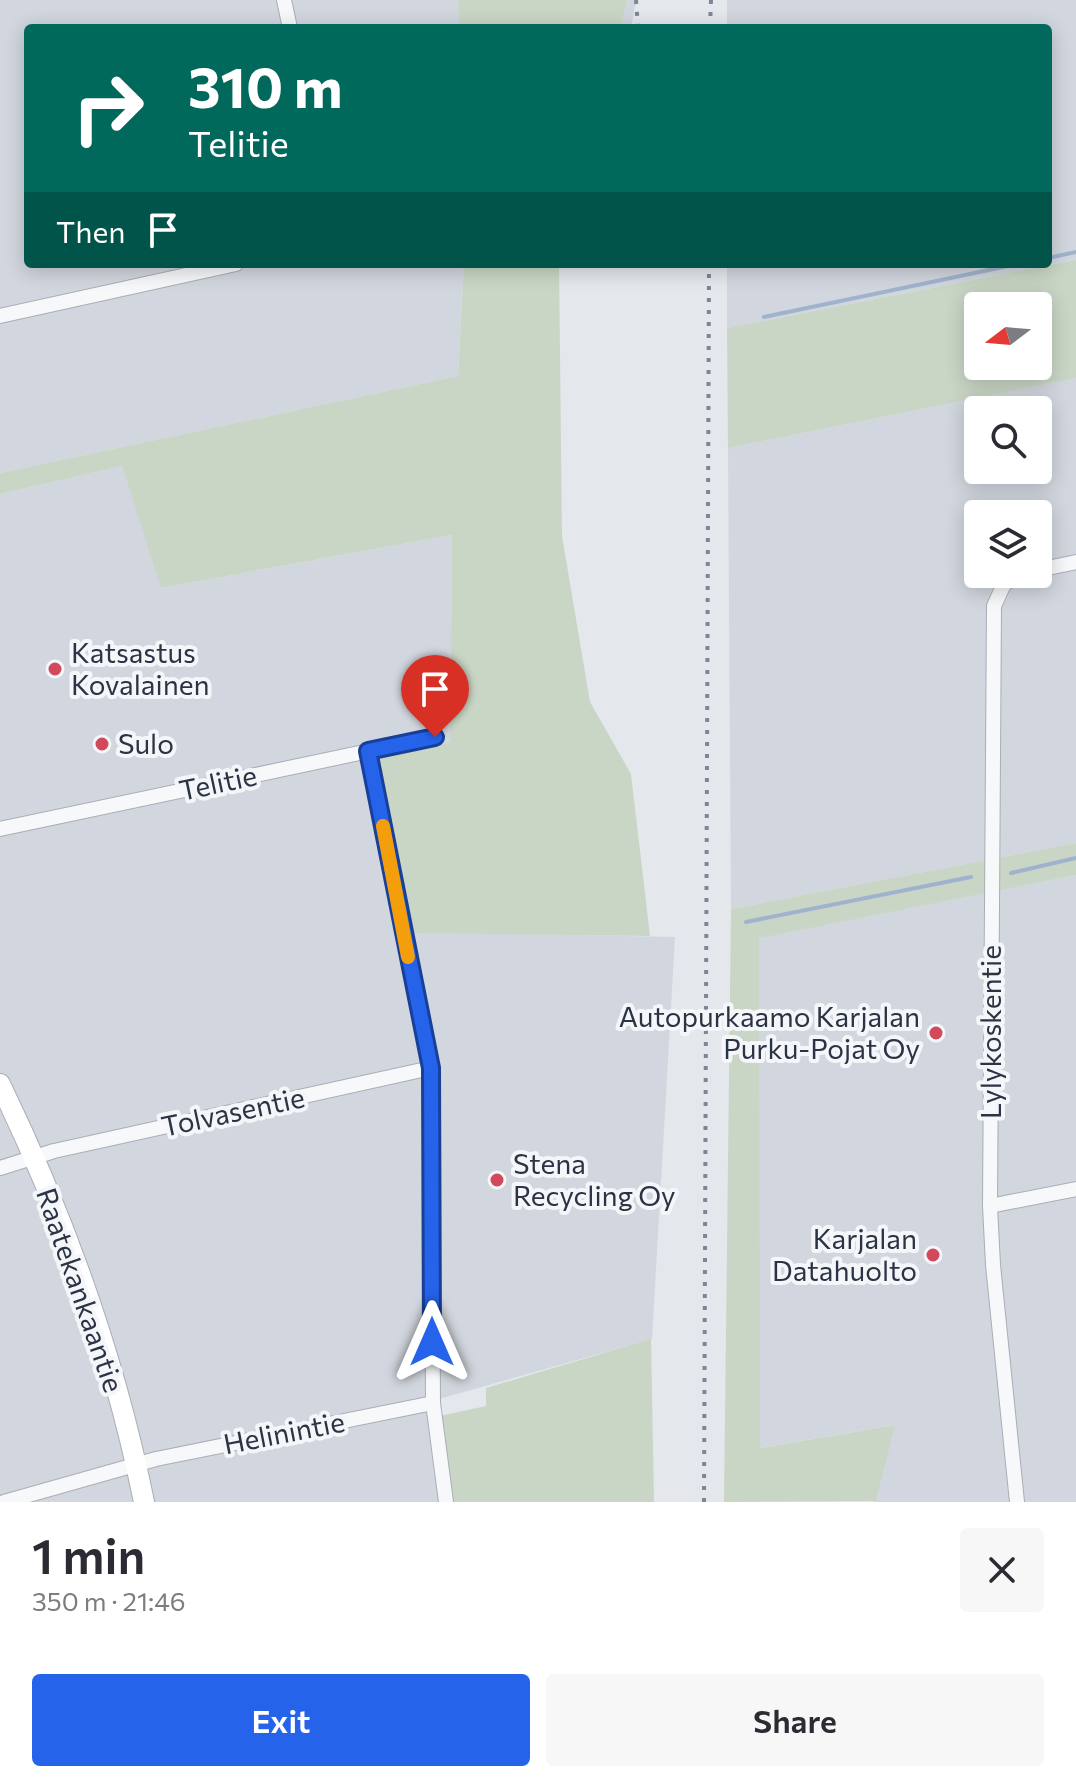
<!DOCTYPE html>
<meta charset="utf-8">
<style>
body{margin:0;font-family:Commissioner,sans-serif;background:#f7f7f7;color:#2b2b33;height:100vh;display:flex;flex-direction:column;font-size:30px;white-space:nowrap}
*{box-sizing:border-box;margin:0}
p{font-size:26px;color:#7c7c81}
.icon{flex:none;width:44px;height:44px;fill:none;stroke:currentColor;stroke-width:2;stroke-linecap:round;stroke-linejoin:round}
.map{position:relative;height:1502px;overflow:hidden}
.details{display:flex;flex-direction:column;background:#fff;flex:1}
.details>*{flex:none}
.banner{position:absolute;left:24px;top:24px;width:1028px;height:244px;border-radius:8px;box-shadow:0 4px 20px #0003;background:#00695c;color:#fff;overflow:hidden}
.needle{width:52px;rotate:254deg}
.buttons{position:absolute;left:964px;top:292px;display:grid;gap:16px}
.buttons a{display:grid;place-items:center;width:88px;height:88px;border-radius:8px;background:#fff;box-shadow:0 4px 20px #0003;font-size:40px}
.pin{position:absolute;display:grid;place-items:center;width:68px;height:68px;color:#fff;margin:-82px -34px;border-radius:50% 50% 50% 0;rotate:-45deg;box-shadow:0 0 8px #0007}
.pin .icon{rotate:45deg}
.me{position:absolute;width:88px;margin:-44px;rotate:0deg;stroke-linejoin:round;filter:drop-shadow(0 0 6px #0008)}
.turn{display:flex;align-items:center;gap:28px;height:168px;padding:0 32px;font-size:36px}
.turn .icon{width:104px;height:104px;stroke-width:2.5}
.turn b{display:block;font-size:56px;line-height:68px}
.then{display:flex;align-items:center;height:76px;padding:0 32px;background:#0003;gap:16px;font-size:30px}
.round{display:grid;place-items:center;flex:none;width:84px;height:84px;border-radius:8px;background:#f7f7f7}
.summary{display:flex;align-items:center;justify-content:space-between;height:136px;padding:0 32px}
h1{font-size:48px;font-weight:600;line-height:60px}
.cta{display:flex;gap:16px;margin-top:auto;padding:16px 32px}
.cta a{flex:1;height:92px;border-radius:8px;background:#2563eb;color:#fff;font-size:32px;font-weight:600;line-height:92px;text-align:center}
.cta a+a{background:#f7f7f7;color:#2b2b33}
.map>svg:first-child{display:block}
.built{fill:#d2d6de;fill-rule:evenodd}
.green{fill:#c9d6c5;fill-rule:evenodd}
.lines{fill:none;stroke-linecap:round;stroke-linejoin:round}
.stream{stroke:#9fb4cc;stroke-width:4}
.street-casing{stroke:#a9aeb7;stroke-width:16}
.secondary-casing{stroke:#a9aeb7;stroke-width:22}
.street{stroke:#f7f8fa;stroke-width:14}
.secondary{stroke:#fff;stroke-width:20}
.rail{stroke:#7d8696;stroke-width:4;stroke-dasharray:4 8;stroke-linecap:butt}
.route-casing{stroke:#184099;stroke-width:20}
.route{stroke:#2563eb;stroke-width:14}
.slow{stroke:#f59e0b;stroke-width:14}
.poi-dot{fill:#d1495b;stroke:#f4f6f9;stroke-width:3}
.labels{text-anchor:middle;stroke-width:8;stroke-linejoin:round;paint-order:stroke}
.poi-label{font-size:28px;fill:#2b3445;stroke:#f4f6f9;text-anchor:start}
.street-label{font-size:28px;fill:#2b3445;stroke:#f4f6f9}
</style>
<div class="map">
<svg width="1076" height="1502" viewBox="0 0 1076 1502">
<rect width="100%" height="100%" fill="#e4e7ec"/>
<path class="built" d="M0 0H636L631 28H28V264H464L458 376 0 473Z
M727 0H1076V260L727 328V264H1048V28H727Z
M1076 378V843L731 909 728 448ZM978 410H1038V470H978ZM978 514H1038V574H978Z
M122 466 162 588 452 535 450 742 375 758 414 932 675 937 652 1339 439 1399 451 1502H0V494Z
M1076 875V1502H871L876 1501 894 1425 759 1448V937Z"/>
<path class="green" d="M458 0H627L621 24 460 28Z
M1076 260V378L728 448 727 328ZM978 306H1038V366H978Z
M464 264H559L562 536 590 702 631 774 650 936 414 933 374 759 450 742 452 535 161 588 122 466 0 494V473L458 376Z
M1076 843V875L759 938 760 1448 895 1425 876 1501 724 1502 731 909Z
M651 1339 654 1502H451L440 1416 486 1406V1388Z"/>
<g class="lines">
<path class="stream" d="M1048 258 1076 252
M764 317 1018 264
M1011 873 1076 858
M746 922 971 877"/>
<g class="street-casing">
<path id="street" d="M284 0 290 28
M0 316 236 264
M1038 570 1076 562
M368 751 431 1068 433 1403 446 1502
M0 829 435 737
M0 1168 54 1151 431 1068
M990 1206 1076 1189
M4 1502 156 1459 433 1403
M1017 1502 993 1265 990 1206 994 606 1004 584 1023 574"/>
</g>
<g class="secondary-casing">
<path id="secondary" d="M0 1084C64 1216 115 1359 144 1502"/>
</g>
<use href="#street" class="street"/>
<use href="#secondary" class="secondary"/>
<path class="rail" d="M636 0 638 28
M710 28 711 0
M704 1502 709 264"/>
</g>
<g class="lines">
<g class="route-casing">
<path id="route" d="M432 1342 431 1068 368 751 435 737"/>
</g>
<use href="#route" class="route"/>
<path class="slow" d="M383 826 408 957"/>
</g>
<g class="poi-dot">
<circle cx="55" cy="669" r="8"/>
<circle cx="102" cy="744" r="8"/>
<circle cx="936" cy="1033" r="8"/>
<circle cx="497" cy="1180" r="8"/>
<circle cx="933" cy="1255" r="8"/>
</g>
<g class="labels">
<g class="poi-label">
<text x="71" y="663">Katsastus<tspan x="71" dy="32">Kovalainen</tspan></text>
<text x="118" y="754">Sulo</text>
<text x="920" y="1027" text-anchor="end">Autopurkaamo Karjalan<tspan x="920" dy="32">Purku-Pojat Oy</tspan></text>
<text x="513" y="1174">Stena<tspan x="513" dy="32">Recycling Oy</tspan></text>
<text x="917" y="1249" text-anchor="end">Karjalan<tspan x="917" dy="32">Datahuolto</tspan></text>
</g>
<g class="street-label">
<text transform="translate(218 783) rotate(-12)" y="10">Telitie</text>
<text transform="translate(991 1032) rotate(-90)" y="10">Lylykoskentie</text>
<text transform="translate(233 1112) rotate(-12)" y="10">Tolvasentie</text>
<text transform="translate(80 1290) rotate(71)" y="10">Raatekankaantie</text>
<text transform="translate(284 1433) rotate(-11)" y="10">Helinintie</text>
</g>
</g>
</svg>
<div class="buttons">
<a><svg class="needle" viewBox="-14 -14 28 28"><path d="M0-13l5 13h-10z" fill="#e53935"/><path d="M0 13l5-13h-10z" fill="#7c7c81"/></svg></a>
<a><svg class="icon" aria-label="search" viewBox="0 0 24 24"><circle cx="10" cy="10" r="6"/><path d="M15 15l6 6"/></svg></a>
<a><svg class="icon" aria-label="layers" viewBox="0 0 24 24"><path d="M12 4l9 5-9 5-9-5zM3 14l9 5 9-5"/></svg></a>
</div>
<div class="pin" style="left:435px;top:737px;background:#d93025"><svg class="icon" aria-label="arrive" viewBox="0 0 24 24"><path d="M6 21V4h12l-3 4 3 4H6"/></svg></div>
<svg class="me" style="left:432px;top:1342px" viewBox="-20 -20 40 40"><path d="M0-17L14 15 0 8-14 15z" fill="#2563eb" stroke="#fff" stroke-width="4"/></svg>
<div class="banner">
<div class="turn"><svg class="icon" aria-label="right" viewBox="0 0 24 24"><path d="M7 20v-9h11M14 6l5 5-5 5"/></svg><div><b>310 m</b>Telitie</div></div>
<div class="then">Then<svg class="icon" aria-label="arrive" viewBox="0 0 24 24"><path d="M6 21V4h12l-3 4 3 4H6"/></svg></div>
</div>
</div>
<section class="details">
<div class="summary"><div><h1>1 min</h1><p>350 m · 21:46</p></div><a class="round"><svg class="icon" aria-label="close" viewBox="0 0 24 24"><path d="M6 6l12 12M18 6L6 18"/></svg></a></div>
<div class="cta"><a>Exit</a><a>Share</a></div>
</section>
